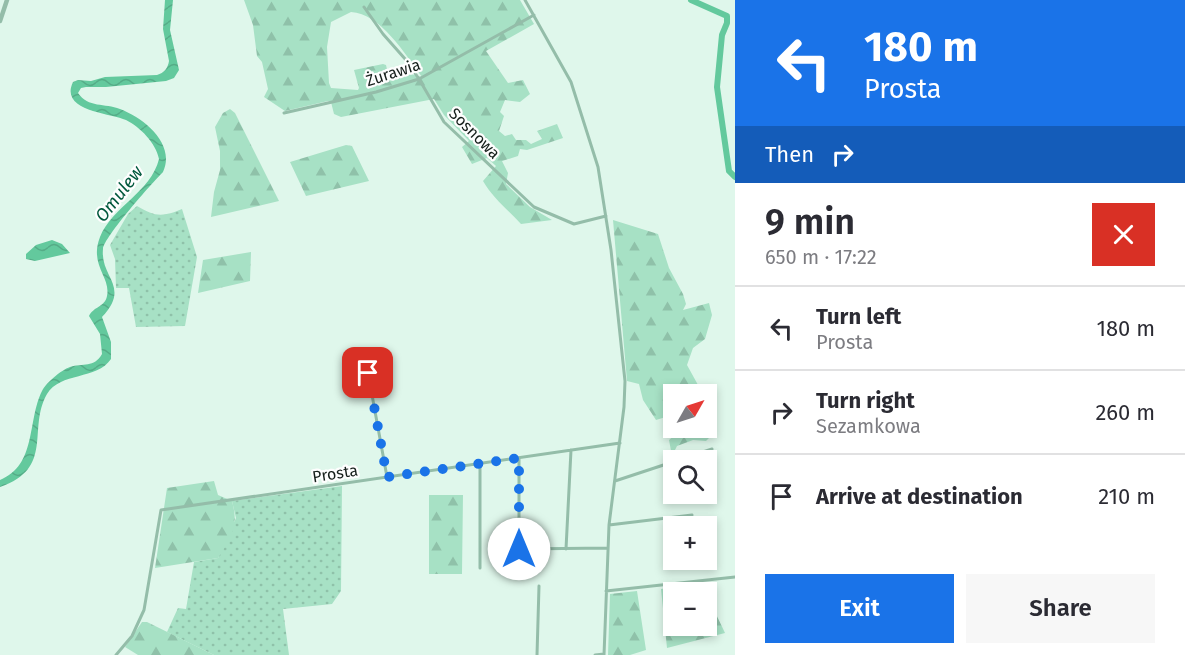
<!DOCTYPE html>
<meta charset="utf-8">
<style>
body{margin:0;font-family:"Fira Sans",sans-serif;background:#f7f7f7;color:#2b2b33;height:100vh;display:flex;flex-direction:column;font-size:22px;white-space:nowrap}
*{box-sizing:border-box;margin:0}
p{font-size:20px;color:#7c7c81}
.icon{flex:none;width:33px;height:33px;fill:none;stroke:currentColor;stroke-width:2;stroke-linecap:round;stroke-linejoin:round}
.map{position:relative;flex:1;overflow:hidden}
.sheet{display:flex;flex-direction:column;background:#fff;width:450px}
.sheet>*{flex:none}
.banner{background:#1a73e8;color:#fff;overflow:hidden}
.needle{width:39px;rotate:51deg}
.controls{position:absolute;left:663px;top:384px;display:grid;gap:12px}
.controls a{display:grid;place-items:center;width:54px;height:54px;border-radius:0px;background:#fff;box-shadow:0 3px 9px #0003;font-size:30px}
.pin{position:absolute;display:grid;place-items:center;width:51px;height:51px;color:#fff;margin:-26px;border-radius:12px;box-shadow:0 3px 9px #0006}
.me{position:absolute;width:66px;margin:-33px;rotate:0deg;stroke-linejoin:round;filter:drop-shadow(0 0 4px #0008)}
.turn{display:flex;align-items:center;gap:21px;height:126px;padding:0 30px;font-size:27px}
.turn .icon{width:78px;height:78px;stroke-width:2.5}
.turn b{display:block;font-size:42px;line-height:51px}
.then{display:flex;align-items:center;height:57px;padding:0 30px;background:#0003;gap:12px;font-size:22px}
.round{display:grid;place-items:center;flex:none;width:63px;height:63px;border-radius:0px;background:#f7f7f7}
.headline{display:flex;align-items:center;justify-content:space-between;height:102px;padding:0 30px}
h1{font-size:36px;font-weight:600;line-height:45px}
.primary-button{display:flex;gap:12px;margin-top:auto;padding:12px 30px}
.primary-button a{flex:1;height:69px;border-radius:0px;background:#1a73e8;color:#fff;font-size:24px;font-weight:600;line-height:69px;text-align:center}
.primary-button a+a{background:#f7f7f7;color:#2b2b33}
ul{padding:0;list-style:none}
li{display:flex;align-items:center;gap:18px;height:84px;padding:0 30px;border-top:2px solid #e1e1e2}
li div{flex:1}
li b{display:block;font-size:22px}
li em{font-style:normal}
main{display:flex;flex:1;min-height:0}
.map>svg:first-child{display:block}
.grass{fill:url(#grass-dots)}
.forest{fill:url(#forest-firs);fill-rule:evenodd}
.water{fill:url(#water-waves)}
.lines{fill:none;stroke-linecap:round;stroke-linejoin:round}
.river{stroke:#63c99d;stroke-width:6}
.minor{stroke:#94bda9;stroke-width:3}
.tertiary{stroke:#94bda9;stroke-width:4.5}
.route{stroke:#1a73e8;stroke-width:10;stroke-dasharray:0 18}
.labels{text-anchor:middle;stroke-width:4.5;stroke-linejoin:round;paint-order:stroke}
.street-label{font-size:16px;fill:#161f1b;stroke:#fefefe}
.water-label{font-size:18px;font-style:italic;fill:#02593d;stroke:#fefefe}
</style>
<main>
<div class="map">
<svg width="735" height="655" viewBox="0 0 735 655">
<defs>
<pattern id="grass-dots" width="8" height="8" patternUnits="userSpaceOnUse" patternTransform="scale(1.5)"><rect width="8" height="8" fill="#a7e1c5"/><path d="M2 2h.1M6 6h.1" fill="none" stroke="#8fc1a9" stroke-width="1.8" stroke-linecap="round"/></pattern>
<pattern id="forest-firs" width="22" height="20" patternUnits="userSpaceOnUse" patternTransform="scale(1.5)"><rect width="22" height="20" fill="#a7e1c5"/><path d="M5 1l3.5 6h-7zM16 11l3.5 6h-7z" fill="#8fc1a9"/></pattern>
<pattern id="water-waves" width="16" height="10" patternUnits="userSpaceOnUse" patternTransform="scale(1.5)"><rect width="16" height="10" fill="#63c99d"/><path d="M0 5q4-4 8 0t8 0" fill="none" stroke="#55ac87"/></pattern>
</defs>
<rect width="100%" height="100%" fill="#dff7eb"/>
<path class="grass" d="M137 206C155 217 163 217 182 209L197 257 185 326 136 327 129 288H116L115 259 110 245 128 214Z
M342 486 341 591 332 604 283 609 289 655H214L167 632 178 608 186 609 194 562 218 558 236 518 232 501Z"/>
<path class="forest" d="M244 0H520L534 24 486 51 508 83 523 80 530 94 520 102 505 100 500 112 504 116 499 131 505 136 512 134 516 140H526L531 144 542 139 537 131 557 124 563 138 527 150 520 149 518 156 502 161 508 173 506 184 530 207 552 220 521 224C508 210 492 197 483 181L496 166 487 158 472 164 462 147 469 141 444 115 434 99 341 117 334 114 331 102 328 101 285 111 264 97 268 89 262 62 257 56 253 25ZM351 12C380 13 406 55 422 77L407 73 389 78 386 65 383 64 354 70 359 88 358 90 331 88 329 83 327 47 331 22Z
M230 109 235 113 279 201 211 217 214 192 220 170V151L215 127 223 113Z
M346 145 352 146 369 181 306 196 290 162Z
M613 220 658 234 669 268 683 294 686 304 683 310 709 303 712 315 705 339 693 348 687 365 703 394H674L673 427 669 416 656 420 643 400 639 384 627 381Z
M251 252 250 281 198 293 203 260Z
M707 401 715 418 714 433 706 441 693 440 677 446 672 456 669 440 676 434 674 428H706Z
M214 481 218 495 232 501C239 527 232 536 218 558L155 568 167 488Z
M429 495H463L462 574H429Z
M701 584 705 592H674V626H706L707 595 725 633 667 648 661 589Z
M637 591 646 650 630 655H608L610 594Z
M142 622H147L214 655H138L125 647Z"/>
<path class="water" d="M165 0H173L170 30 179 70 174 78 166 81 106 87H86L81 88 78 93C88 108 105 103 120 109 144 118 176 144 163 172 152 183 104 237 103 249 100 278 131 286 102 317L111 342V359C97 380 60 372 47 394 27 429 55 468 0 487V480C37 465 27 421 42 391 46 383 61 370 70 367 83 363 94 368 102 354L100 334 89 316C93 307 105 307 107 296 111 277 89 265 100 237 112 207 151 192 159 159 156 143 140 127 126 120 110 113 59 111 73 82L78 80 91 81 105 77 157 75C164 73 168 68 169 61L163 29Z
M52 240 62 244 70 253 35 261 26 259V254L36 245Z"/>
<g class="lines">
<path class="river" d="M691 0 727 16V23L722 35 717 87 729 171 735 177"/>
<path class="minor" d="M525 0 571 82 598 167 611 250 625 381 624 407 609 525 604 655
M364 7 383 34 406 60 419 79 444 122 534 207 574 224 606 216
M284 113 376 92 419 79 534 15
M368 373 387 477
M519 458V549L608 548
M480 463V568
M615 481 712 449
M609 525 692 515
M566 549 571 450
M606 591 735 577
M116 655 132 636 144 610 161 510 620 443
M537 655 539 586
M595 655 604 654"/>
<path class="tertiary" d="M0 21 7 0"/>
</g>
<g class="lines">
<path class="route" d="M368 373 387 477 519 458V549"/>
</g>
<g class="labels">
<g class="street-label">
<text transform="translate(393 72) rotate(-18)" y="6">Żurawia</text>
<text transform="translate(475 133) rotate(45)" y="6">Sosnowa</text>
<text transform="translate(335 473) rotate(-9)" y="6">Prosta</text>
</g>
<g class="water-label">
<text transform="translate(119 194) rotate(-52)" y="6">Omulew</text>
</g>
</g>
</svg>
<div class="controls">
<a><svg class="needle" viewBox="-14 -14 28 28"><path d="M0-13l5 13h-10z" fill="#e53935"/><path d="M0 13l5-13h-10z" fill="#7c7c81"/></svg></a>
<a><svg class="icon" aria-label="search" viewBox="0 0 24 24"><circle cx="10" cy="10" r="6"/><path d="M15 15l6 6"/></svg></a>
<a>+</a>
<a>−</a>
</div>
<div class="pin" style="left:368px;top:373px;background:#d93025"><svg class="icon" aria-label="arrive" viewBox="0 0 24 24"><path d="M6 21V4h12l-3 4 3 4H6"/></svg></div>
<svg class="me" style="left:519px;top:549px" viewBox="-20 -20 40 40"><circle r="19" fill="#fff"/><path d="M0-13L10 11 0 6-10 11z" fill="#1a73e8"/></svg>
</div>
<section class="sheet">
<div class="banner">
<div class="turn"><svg class="icon" aria-label="left" viewBox="0 0 24 24"><path d="M17 20v-9H6M10 6l-5 5 5 5"/></svg><div><b>180 m</b>Prosta</div></div>
<div class="then">Then<svg class="icon" aria-label="right" viewBox="0 0 24 24"><path d="M7 20v-9h11M14 6l5 5-5 5"/></svg></div>
</div>
<div class="headline"><div><h1>9 min</h1><p>650 m · 17:22</p></div><a class="round" style="background:#d93025;color:#fff"><svg class="icon" aria-label="close" viewBox="0 0 24 24"><path d="M6 6l12 12M18 6L6 18"/></svg></a></div>
<ul>
<li><svg class="icon" aria-label="left" viewBox="0 0 24 24"><path d="M17 20v-9H6M10 6l-5 5 5 5"/></svg><div><b>Turn left</b><p>Prosta</p></div><em>180 m</em></li>
<li><svg class="icon" aria-label="right" viewBox="0 0 24 24"><path d="M7 20v-9h11M14 6l5 5-5 5"/></svg><div><b>Turn right</b><p>Sezamkowa</p></div><em>260 m</em></li>
<li><svg class="icon" aria-label="arrive" viewBox="0 0 24 24"><path d="M6 21V4h12l-3 4 3 4H6"/></svg><div><b>Arrive at destination</b></div><em>210 m</em></li>
</ul>
<div class="primary-button"><a>Exit</a><a>Share</a></div>
</section>
</main>
